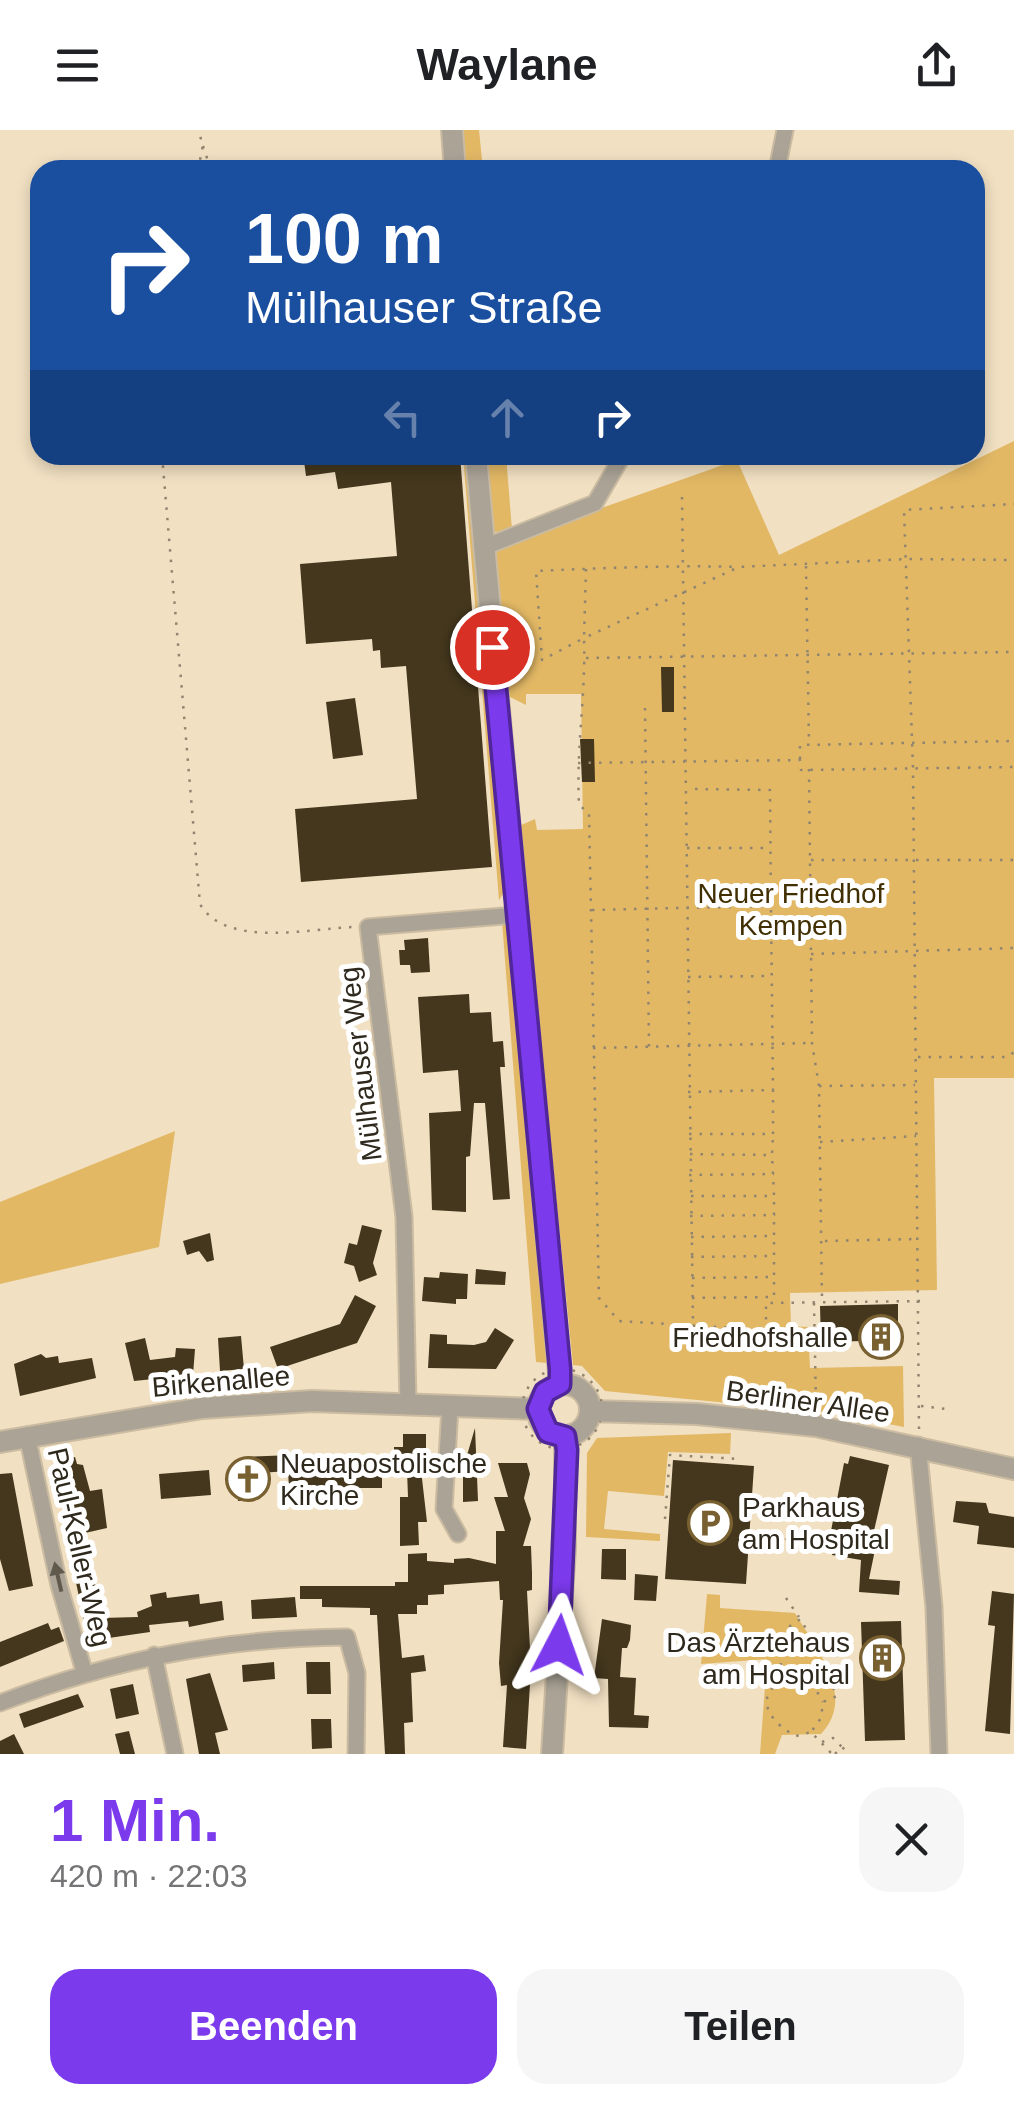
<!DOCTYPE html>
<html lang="de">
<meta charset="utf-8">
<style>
body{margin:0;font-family:Arial,sans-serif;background:#f6f6f6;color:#202124;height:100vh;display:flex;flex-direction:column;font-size:38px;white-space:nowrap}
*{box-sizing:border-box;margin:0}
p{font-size:32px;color:#757577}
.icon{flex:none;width:55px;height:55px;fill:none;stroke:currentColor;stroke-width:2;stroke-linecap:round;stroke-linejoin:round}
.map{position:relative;height:1624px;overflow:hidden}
.side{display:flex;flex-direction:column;background:#fff;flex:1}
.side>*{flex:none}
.top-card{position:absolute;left:30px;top:30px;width:955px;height:305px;border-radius:30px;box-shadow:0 5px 15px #0003;background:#1a4fa0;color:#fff;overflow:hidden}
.pin{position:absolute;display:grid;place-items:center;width:85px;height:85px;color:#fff;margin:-42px;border:5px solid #fff;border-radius:50%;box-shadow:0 2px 10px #0007}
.me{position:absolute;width:110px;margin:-55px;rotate:4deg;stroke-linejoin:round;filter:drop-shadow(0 0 8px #0008)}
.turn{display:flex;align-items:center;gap:35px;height:210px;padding:0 50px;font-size:45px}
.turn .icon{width:130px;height:130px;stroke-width:2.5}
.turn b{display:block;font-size:70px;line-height:85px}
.lanes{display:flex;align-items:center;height:95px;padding:0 50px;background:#0003;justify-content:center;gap:50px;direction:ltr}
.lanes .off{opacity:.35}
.round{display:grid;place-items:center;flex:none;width:105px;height:105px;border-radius:30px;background:#f6f6f6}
.headline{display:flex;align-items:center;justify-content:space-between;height:170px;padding:0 50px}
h1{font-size:60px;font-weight:800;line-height:75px;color:#7c3aed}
.action{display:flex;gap:20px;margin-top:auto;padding:20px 50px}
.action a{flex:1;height:115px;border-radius:30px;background:#7c3aed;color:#fff;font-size:40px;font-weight:800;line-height:115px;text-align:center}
.action a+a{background:#f6f6f6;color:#202124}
header{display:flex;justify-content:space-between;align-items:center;height:130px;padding:0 50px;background:#fff;font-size:45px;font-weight:800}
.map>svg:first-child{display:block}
.green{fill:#e2b865}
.building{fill:#44371d}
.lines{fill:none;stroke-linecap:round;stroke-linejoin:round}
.minor-casing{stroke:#cabba1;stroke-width:19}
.tertiary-casing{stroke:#cabba1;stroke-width:24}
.path{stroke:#918570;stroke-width:2.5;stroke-dasharray:2.5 8;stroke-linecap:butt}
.minor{stroke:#aaa396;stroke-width:15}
.tertiary{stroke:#aaa396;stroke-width:20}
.oneway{fill:#605a4d}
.route-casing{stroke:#51269a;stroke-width:25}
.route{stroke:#7c3aed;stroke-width:18}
.labels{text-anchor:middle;stroke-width:10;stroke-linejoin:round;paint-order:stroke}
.park-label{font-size:28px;fill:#412e01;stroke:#fff}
.street-label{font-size:28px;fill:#2f291d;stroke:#fff}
.poi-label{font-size:28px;fill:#2f291d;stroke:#fff;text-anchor:end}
</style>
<header><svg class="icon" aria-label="menu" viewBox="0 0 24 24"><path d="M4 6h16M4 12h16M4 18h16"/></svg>Waylane<svg class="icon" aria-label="share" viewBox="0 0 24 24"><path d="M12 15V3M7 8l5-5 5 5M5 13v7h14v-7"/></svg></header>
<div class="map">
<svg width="1014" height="1624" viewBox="0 0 1014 1624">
<rect width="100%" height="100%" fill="#f1e0c2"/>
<path class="green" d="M461 0H479L483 40H464Z
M1014 311V948H934L937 1160 790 1163 791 1196 808 1197 810 1238 903 1236 904 1297 831 1283 605 1261 582 1236 573 1235 519 696 535 689 537 700 583 699 581 564H526V575L508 566 496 421 500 414 737 330 779 425Z
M463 325H470L506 759 499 770Z
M487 325H506L512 400 494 402Z
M502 791 510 798 547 1233 536 1232Z
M175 1001 159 1117 0 1154V1072Z
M731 1303 730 1324 668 1322 664 1366 608 1361 604 1399 660 1404V1411L586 1407 587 1323 597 1308Z
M707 1464 720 1465V1478L795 1483C816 1519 857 1566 821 1604L782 1605 775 1624H760L767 1529 701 1534Z"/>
<path class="building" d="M333 325H460L492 737 301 752 295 679 417 669 406 536 381 538 380 520 373 521 372 509 306 514 300 434 397 426 391 352 338 359 335 342 306 346 304 331Z
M661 537H674V582H662Z
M355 568 363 625 333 629 326 572Z
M580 609H594L595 652H582Z
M428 808 430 842 411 843 410 835H400L399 820H405L404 810Z
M469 864 470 883 491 882 493 912 503 911 505 937H500L510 1069 493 1070 485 973H474L470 1026 466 1027V1082L432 1080 429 983 461 981 458 940 423 943 418 867Z
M362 1095 382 1100 373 1133 377 1145 359 1152 354 1136 344 1133 349 1113 357 1115Z
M210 1103 214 1130 207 1132 199 1121 187 1125 183 1111Z
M476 1139 506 1142 505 1155 475 1154Z
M440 1142 468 1144 467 1169H456V1174L422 1171 424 1147 439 1148Z
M355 1165 376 1176 357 1213 278 1239 270 1217 340 1194Z
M898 1174V1221L864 1222V1211L821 1212 820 1176Z
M495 1198 514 1210 496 1239 428 1238 430 1204 447 1205V1214L474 1215 486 1212Z
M241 1206 244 1239 220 1241 218 1208Z
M145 1208 150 1230 175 1227 176 1218 195 1219 193 1245 134 1251 125 1213Z
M41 1224 46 1228 58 1226 59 1233 92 1228 96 1248 20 1266 14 1234Z
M475 1298 478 1371 463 1372V1339Z
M403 1304H426V1340H421L427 1392H418L419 1415 400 1416V1367H408L407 1340H394V1317H403Z
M318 1324V1334L382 1331V1358H289L288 1341 260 1343V1369L238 1371 236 1339 243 1338 242 1327Z
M850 1326 889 1335 871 1414 876 1415 869 1449 900 1451 899 1465 859 1462 861 1430 832 1425 833 1418 784 1409 831 1401 844 1333 848 1334Z
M75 1327 77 1334 83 1335 90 1361 102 1359 107 1398 85 1403 83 1397 72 1400 57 1331Z
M673 1330 754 1336 746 1454 665 1449Z
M498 1333H527L530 1344 524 1368 531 1389 523 1416H531L532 1443V1460L527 1461 531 1538 526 1619 503 1617 507 1555 501 1556 499 1533 503 1470H500L499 1451 444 1455V1464L428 1465V1475H417V1484H398L402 1528 424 1525 426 1541 411 1543 413 1592 404 1593 405 1624H385L377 1485H370V1478L322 1477V1469H300V1456H395V1452H408V1424L427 1423V1431L454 1433V1429L469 1428 496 1434V1401H505L494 1367H508Z
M209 1340 211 1365 161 1369 159 1344Z
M12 1343 33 1456 9 1461 0 1429V1344Z
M956 1371 986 1373 989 1383 1014 1387V1418L977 1414 979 1396 953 1392Z
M602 1419H626V1450L601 1449Z
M89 1424 102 1488 138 1487 137 1482 152 1476 150 1465 166 1462 167 1468 199 1464 200 1474 222 1471 224 1490 189 1497 188 1491 149 1495 150 1502 88 1511 71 1428Z
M635 1444 658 1446 656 1471 634 1470Z
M992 1461 1014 1464 1010 1604 985 1601 995 1496 988 1495Z
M295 1467 297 1487 252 1489 251 1470Z
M602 1489 631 1495 630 1510 627 1518H622L620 1547 636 1548 634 1585 649 1586 648 1598 609 1597 608 1549 594 1548Z
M901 1491 905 1610 865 1611 861 1492Z
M48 1493 51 1500 59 1497 64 1511 0 1537V1512Z
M274 1532 275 1549 243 1552 242 1535Z
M306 1532H330L331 1564H307Z
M210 1543 228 1600 215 1603 220 1624H199L186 1549Z
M133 1554 139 1584 116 1589 110 1559Z
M78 1564 84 1577 24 1598 19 1584Z
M311 1589H331L332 1618 312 1619Z
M129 1601 135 1624H120L115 1604Z
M14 1604 24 1624H0V1611Z"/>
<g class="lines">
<g class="minor-casing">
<path id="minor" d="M777 40 785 0
M482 418 595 373 623 325
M408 1274 404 1087 368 797 515 785
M450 1277 444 1379 458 1404
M27 1305 59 1455 84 1541
M918 1315 934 1477 939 1624
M154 1525 175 1624
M0 1573C115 1529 224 1508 347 1507L357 1543 356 1624"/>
</g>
<g class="tertiary-casing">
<path id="tertiary" d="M452 0 455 40
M476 325 560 1254
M538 1280a26 26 0 1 1 52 0a26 26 0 1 1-52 0Z
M591 1281 697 1284 816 1296 1014 1339
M0 1312 202 1278 312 1271 538 1279
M552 1624 565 1418V1307"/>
</g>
<path class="path" d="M203 16 211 40
M198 40 203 15 198 0
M162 325 200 774C225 818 308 799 352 797
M682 367 693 1194
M806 436 809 613
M586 439 584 508 542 530 536 441C603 438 670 435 737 437
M586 528 1014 522
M645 578 649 917
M800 629V615L1014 611
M578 633 800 630 801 640 1014 637
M809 639 812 913 819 956 822 1170
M687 718H769
M811 730H1014
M592 780 771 776 770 660 688 659
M811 824 1014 818
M688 847 770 846
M593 918 810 913
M918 927H1008L1014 922
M819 956 915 955
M688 962 773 960 771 778
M689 1004H773V961
M820 1012 916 1006
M690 1024 772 1025 773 1006
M689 1045 773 1044 772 1026
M691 1066H774L773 1044
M690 1086 774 1085V1067
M691 1107 774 1106V1085
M825 1111 917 1109
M691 1127 774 1126V1108
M692 1148 774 1147V1126
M692 1168 774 1167V1148
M920 1171 766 1173V1200L619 1191 599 1168 589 683 579 675C576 618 586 565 584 508L739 437 907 429 1014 430
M814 1173 816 1275
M522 1279a40 40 0 1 1 80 0a40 40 0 1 1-80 0Z
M921 1276 946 1279
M919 1299 913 638 904 380 1014 374
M665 1389 670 1325 739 1329
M786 1468 799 1487
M797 1548 782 1539C776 1515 778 1501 801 1489L829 1546C813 1551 796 1543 782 1551 750 1569 775 1596 796 1606L811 1602
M829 1548 837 1566 823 1572 821 1588 811 1602 832 1624
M812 1553 823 1572
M822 1612 833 1608 842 1617
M835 1624 842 1617 849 1624"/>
<use href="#minor" class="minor"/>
<use href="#tertiary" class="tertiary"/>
</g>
<defs><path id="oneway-solid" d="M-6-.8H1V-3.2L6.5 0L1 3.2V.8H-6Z" transform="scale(2.5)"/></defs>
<use class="oneway" href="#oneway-solid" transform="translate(58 1447) rotate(-103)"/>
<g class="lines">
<g class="route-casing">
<path id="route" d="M492 517 560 1239V1254L545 1262 538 1279 548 1302 565 1307 567 1320 559 1515"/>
</g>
<use href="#route" class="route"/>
</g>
<defs>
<g id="building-ring" transform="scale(2.25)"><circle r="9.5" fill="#fff" stroke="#786031" stroke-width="1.5"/><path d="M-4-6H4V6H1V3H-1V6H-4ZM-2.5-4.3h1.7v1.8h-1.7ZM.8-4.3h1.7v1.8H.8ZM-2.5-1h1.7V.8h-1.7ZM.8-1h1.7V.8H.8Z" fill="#786031"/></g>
<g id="church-ring" transform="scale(2.25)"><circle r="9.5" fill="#fff" stroke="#786031" stroke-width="1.5"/><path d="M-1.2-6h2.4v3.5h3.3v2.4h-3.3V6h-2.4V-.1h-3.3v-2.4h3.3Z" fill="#786031"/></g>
<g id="parking-ring" transform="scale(2.25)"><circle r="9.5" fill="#fff" stroke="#786031" stroke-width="1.5"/><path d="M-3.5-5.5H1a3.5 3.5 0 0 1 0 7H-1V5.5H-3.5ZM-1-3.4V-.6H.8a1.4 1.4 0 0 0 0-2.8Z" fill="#786031"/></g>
</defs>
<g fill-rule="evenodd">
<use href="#building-ring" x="881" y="1207"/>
<use href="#church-ring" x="248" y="1349"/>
<use href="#parking-ring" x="710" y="1393"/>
<use href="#building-ring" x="882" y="1528"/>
</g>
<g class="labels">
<g class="park-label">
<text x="791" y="773">Neuer Friedhof<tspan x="791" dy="32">Kempen</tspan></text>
</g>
<g class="street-label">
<text transform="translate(360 934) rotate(-97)" y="10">Mülhauser Weg</text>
<text transform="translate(221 1251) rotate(-5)" y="10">Birkenallee</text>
<text transform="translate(808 1271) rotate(8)" y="10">Berliner Allee</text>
<text transform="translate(80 1417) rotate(77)" y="10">Paul-Keller-Weg</text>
</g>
<g class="poi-label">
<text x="848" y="1217">Friedhofshalle</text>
<text x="280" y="1343" text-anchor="start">Neuapostolische<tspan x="280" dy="32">Kirche</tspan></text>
<text x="742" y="1387" text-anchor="start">Parkhaus<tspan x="742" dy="32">am Hospital</tspan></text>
<text x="850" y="1522">Das Ärztehaus<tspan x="850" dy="32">am Hospital</tspan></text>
</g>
</g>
</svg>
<div class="pin" style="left:492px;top:517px;background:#d93025"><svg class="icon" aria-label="arrive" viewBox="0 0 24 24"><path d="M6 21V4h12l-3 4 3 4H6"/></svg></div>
<svg class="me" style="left:559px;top:1515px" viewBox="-20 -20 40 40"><path d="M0-17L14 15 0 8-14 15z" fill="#7c3aed" stroke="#fff" stroke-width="4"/></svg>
<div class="top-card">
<div class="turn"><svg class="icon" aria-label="right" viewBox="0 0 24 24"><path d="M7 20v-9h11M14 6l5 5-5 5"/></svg><div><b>100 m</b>Mülhauser Straße</div></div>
<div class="lanes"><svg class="icon off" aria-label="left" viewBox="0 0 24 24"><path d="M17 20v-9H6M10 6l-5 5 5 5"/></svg><svg class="icon off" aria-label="ahead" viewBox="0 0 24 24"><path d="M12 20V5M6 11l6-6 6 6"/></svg><svg class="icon" aria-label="right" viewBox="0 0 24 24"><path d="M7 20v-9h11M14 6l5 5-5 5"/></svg></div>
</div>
</div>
<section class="side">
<div class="headline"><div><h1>1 Min.</h1><p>420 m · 22:03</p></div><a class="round"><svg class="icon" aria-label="close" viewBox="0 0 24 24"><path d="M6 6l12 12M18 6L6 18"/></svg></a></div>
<div class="action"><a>Beenden</a><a>Teilen</a></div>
</section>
